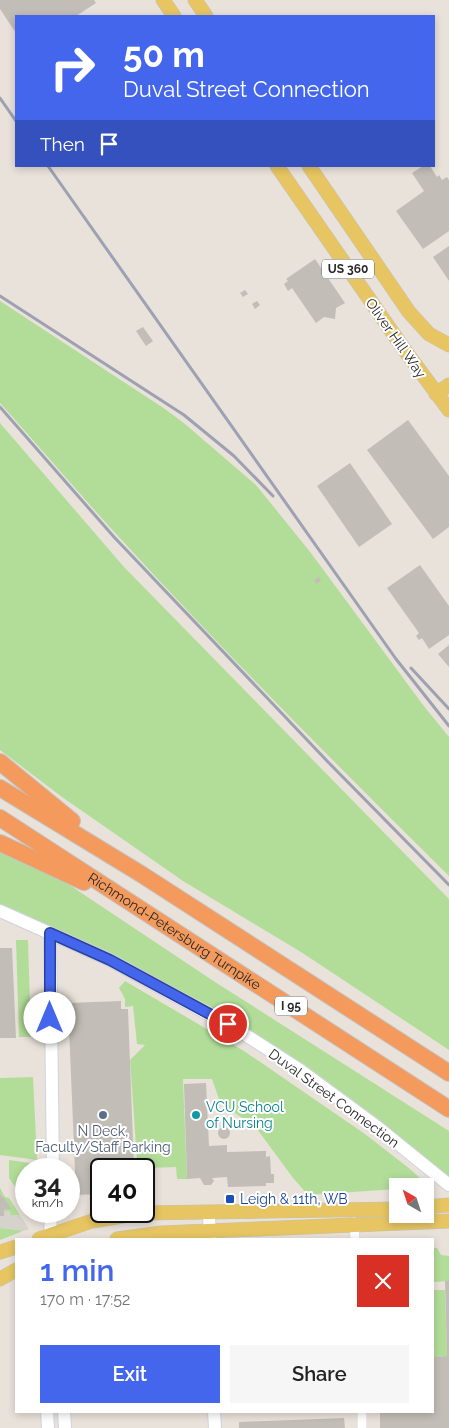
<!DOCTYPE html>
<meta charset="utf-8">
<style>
body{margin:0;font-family:Raleway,sans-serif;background:#f6f6f6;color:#222;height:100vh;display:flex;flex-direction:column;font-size:19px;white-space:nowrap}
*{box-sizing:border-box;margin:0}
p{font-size:16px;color:#767676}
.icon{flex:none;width:28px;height:28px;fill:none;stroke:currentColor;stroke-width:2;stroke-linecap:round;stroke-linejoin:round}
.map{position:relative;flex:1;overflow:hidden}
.drawer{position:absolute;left:15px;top:1238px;width:419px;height:175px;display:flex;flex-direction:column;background:#fff;border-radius:0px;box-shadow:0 2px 8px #0003}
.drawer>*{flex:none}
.guide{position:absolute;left:15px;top:15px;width:420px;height:152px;border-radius:0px;box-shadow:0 2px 8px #0003;background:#4366ed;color:#fff;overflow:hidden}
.needle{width:32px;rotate:321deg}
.controls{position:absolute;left:389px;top:1178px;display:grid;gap:10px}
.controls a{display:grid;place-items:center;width:45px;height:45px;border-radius:0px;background:#fff;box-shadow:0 2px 8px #0003;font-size:25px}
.speed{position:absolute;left:15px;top:1158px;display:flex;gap:10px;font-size:25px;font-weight:700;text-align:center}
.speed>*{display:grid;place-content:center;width:65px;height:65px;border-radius:50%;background:#fff;box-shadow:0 2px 8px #0003;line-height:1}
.speed small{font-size:12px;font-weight:400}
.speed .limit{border:2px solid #111;border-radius:8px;background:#fff;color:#111}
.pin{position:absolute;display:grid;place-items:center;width:42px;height:42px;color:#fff;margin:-21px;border:2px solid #fff;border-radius:50%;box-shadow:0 1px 5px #0007}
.me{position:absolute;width:55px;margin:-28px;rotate:0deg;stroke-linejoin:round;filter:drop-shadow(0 0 4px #0008)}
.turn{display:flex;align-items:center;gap:18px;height:105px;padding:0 25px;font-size:22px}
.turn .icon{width:65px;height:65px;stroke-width:2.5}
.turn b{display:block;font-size:35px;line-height:42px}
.then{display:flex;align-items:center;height:48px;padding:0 25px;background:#0003;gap:10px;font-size:19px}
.round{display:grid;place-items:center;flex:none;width:52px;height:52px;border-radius:0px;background:#f6f6f6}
.summary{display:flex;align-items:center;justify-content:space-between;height:85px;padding:0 25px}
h1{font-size:30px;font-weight:600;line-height:38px;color:#4366ed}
.button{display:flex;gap:10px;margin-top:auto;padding:10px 25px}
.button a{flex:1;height:58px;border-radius:0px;background:#4366ed;color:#fff;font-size:20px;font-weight:600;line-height:58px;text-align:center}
.button a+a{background:#f6f6f6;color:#222}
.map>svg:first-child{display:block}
.green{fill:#b2dd99}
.plaza{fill:#d6d2cc}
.building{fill:#c2bdb6}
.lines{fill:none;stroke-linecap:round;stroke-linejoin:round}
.street-casing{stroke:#cfd3e0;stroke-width:10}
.secondary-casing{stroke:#cfd3e0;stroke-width:14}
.primary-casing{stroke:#c3c3c3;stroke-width:15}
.highway-casing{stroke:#c3c3c3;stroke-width:18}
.street{stroke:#fff;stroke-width:9}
.secondary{stroke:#fff;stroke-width:12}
.primary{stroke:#e6c562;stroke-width:14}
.highway{stroke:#f39a5c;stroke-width:16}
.rail{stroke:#9da1b1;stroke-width:3}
.route-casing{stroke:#2c429a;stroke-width:12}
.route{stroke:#4366ed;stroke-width:9}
.service-dot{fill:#5c6f8a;stroke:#fff;stroke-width:2}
.culture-dot{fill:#0f9aa8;stroke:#fff;stroke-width:2}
.transit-dot{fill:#1a4fb4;stroke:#fff;stroke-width:2}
.labels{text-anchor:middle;stroke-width:4;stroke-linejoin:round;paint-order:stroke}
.shield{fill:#fff;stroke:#686868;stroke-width:1}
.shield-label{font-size:12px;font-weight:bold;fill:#282828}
.street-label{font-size:14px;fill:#282828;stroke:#fff}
.culture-label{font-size:14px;fill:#0d838f;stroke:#fff;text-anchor:start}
.service-label{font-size:14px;fill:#4e5e75;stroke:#fff}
.transit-label{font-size:14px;fill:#164399;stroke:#fff;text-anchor:start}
</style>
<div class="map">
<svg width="449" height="1428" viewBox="0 0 449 1428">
<rect width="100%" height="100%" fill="#e9e2da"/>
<path class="green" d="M0 301 165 409 185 424 256 485 311 553 423 705 449 737V876C337 765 225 653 118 536 78 493 40 447 0 403Z
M0 423 124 567 449 899V1050L301 952 183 881 62 797 0 750Z
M0 852 65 882 215 982 449 1131V1177L365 1110 297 1061 217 1010 118 958 0 905Z
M16 940H28L31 1037H19Z
M125 981 244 1051 365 1134 410 1169 430 1187 398 1186 397 1189 308 1195 293 1178 257 1129 220 1102 212 1079H183L187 1179H177L176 1167 147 1168 137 1160 130 1060 145 1045 137 1044 133 1006 125 1007V999L119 988Z
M33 1077 37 1160 0 1155V1078Z
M9 1160 37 1164V1169H26V1203L9 1178Z
M0 1188 5 1197 9 1198 20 1215 10 1216 4 1211V1209L11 1208 3 1199V1196L0 1193Z
M0 1228 20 1230 21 1232 0 1240Z
M432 1248H437L441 1255 449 1256V1281L433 1282Z
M432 1290H445L447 1356 434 1357 433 1362Z"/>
<path class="plaza" d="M4 1211H10L11 1216 20 1215 29 1229 21 1232 20 1230 0 1228V1216H4Z"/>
<path class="building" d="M0 0H94L96 3 76 16H16V33L0 9Z
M423 166H430L437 177 439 175 442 180 447 177 449 180V231L423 249 396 211 424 191 412 173Z
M449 246V281L433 257Z
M315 259 345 303 336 308 335 319 324 317 316 323 292 288 288 291 284 284 288 281 286 279Z
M245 290 248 294 243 297 240 293Z
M257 301 260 305 255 309 252 304Z
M143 327 153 341 146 346 136 331Z
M408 420 449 476V527L433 539 367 450Z
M350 463 392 524 359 547 317 486Z
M420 565 449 606V635L429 649 422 638 419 640 416 636 419 633 387 588Z
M319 577 321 581 316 584 314 580Z
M449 645V667L438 654Z
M0 948H12L16 1038H0Z
M121 1001V1009H128L134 1169H101V1194L76 1195 68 1003Z
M206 1083 209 1146 227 1145V1152L266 1151V1157L270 1156 271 1174H274V1183H266V1186L228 1187 227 1177 212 1178 214 1181 211 1185H204L200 1178 187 1179 184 1084Z
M218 1133a6 6 0 1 1 12 0a6 6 0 1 1-12 0Z
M0 1193 12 1209H4V1216H0Z
M445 1281H449V1428H380V1411H432L434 1357 447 1356Z
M344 1418 345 1428H239V1422Z"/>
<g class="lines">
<g class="street-casing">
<path id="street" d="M354 1222 355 1239
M362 1411V1428"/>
</g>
<g class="secondary-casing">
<path id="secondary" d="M0 911 110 960 244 1034 300 1070 376 1126 449 1185
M50 933 53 1169
M209 1213 210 1239
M50 1239 51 1211
M47 1411 48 1428
M64 1411 65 1428
M214 1411 215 1428"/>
</g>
<g class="primary-casing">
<path id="primary" d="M163 0 174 16
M195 0 206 16
M277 166 406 352 449 410
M309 166 409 312 429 334 449 345
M436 394 449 385
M425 1207 449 1205
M39 1239 92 1221 141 1213 398 1209
M117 1239 161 1233 449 1221
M0 1252 16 1247
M0 1279 16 1270"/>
</g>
<g class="highway-casing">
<g id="highway">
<path d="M0 762 72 821"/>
<path d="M0 788 141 874 449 1073"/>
<path id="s1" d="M0 818 449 1109"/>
<path d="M0 843 84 882"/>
</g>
</g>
<use href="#street" class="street"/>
<use href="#secondary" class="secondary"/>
<use href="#primary" class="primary"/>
<use href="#highway" class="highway"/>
<path class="rail" d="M0 98 16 121
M48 166 396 659 449 726
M0 296 184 415 234 456 273 496
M0 407 114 537 329 763 449 885
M411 668 449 709"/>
</g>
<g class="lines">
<g class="route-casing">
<path id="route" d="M50 1018V933L110 960 228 1024"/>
</g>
<use href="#route" class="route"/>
</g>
<circle class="service-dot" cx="103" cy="1115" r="5"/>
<circle class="culture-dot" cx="196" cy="1115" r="5"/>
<rect class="transit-dot" x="225" y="1194" width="10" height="10" rx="2.5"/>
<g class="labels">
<g class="shield">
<rect x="322" y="259.5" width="52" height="19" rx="4"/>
<rect x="275" y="996.5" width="32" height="19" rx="4"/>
</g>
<g class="shield-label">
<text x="348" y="273">US 360</text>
<text x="291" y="1010">I 95</text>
</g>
<g class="street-label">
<text transform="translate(396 338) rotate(55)" y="5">Oliver Hill Way</text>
<text dy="5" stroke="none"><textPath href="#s1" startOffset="208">Richmond-Petersburg Turnpike</textPath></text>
<text transform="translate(334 1098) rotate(36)" y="5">Duval Street Connection</text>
</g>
<g class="culture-label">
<text x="206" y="1112">VCU School<tspan x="206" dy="16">of Nursing</tspan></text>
</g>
<g class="service-label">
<text x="103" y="1136">N Deck,<tspan x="103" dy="16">Faculty/Staff Parking</tspan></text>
</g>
<g class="transit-label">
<text x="240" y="1204">Leigh &amp; 11th, WB</text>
</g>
</g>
</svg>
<div class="controls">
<a><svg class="needle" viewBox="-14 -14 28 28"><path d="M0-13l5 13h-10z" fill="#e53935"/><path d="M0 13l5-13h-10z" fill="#767676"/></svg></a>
</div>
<div class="speed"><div>34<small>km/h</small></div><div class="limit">40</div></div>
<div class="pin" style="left:228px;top:1024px;background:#d93025"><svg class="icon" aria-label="arrive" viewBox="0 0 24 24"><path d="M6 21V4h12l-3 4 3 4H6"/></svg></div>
<svg class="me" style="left:50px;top:1018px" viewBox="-20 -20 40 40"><circle r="19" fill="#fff"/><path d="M0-13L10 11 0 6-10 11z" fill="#4366ed"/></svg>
<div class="guide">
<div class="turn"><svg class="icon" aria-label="right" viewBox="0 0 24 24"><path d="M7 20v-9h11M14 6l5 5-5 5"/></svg><div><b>50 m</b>Duval Street Connection</div></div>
<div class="then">Then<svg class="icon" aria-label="arrive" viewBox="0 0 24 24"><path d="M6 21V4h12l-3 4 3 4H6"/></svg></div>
</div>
<section class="drawer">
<div class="summary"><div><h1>1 min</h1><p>170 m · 17:52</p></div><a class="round" style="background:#d93025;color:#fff"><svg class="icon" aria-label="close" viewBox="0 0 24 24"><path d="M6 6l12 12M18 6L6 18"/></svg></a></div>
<div class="button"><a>Exit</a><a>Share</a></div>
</section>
</div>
